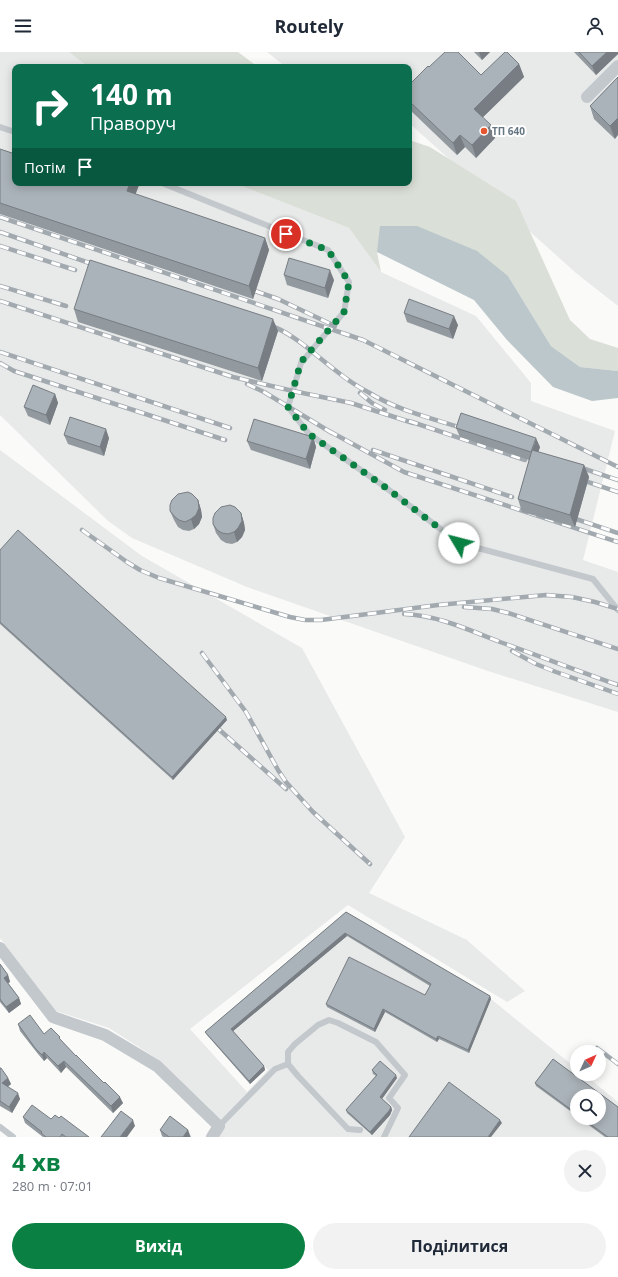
<!DOCTYPE html>
<html lang="uk">
<meta charset="utf-8">
<style>
body{margin:0;font-family:"Open Sans",sans-serif;background:#f2f2f3;color:#1f2937;height:100vh;display:flex;flex-direction:column;font-size:15px;white-space:nowrap}
*{box-sizing:border-box;margin:0}
p{font-size:13px;color:#747a83}
.icon{flex:none;width:22px;height:22px;fill:none;stroke:currentColor;stroke-width:2;stroke-linecap:round;stroke-linejoin:round}
.map{position:relative;height:1085px;overflow:hidden}
.side{display:flex;flex-direction:column;background:#fff;flex:1}
.side>*{flex:none}
.top-card{position:absolute;left:12px;top:12px;width:400px;height:122px;border-radius:8px;box-shadow:0 2px 10px #0003;background:#0b6e4f;color:#fff;overflow:hidden}
.needle{width:26px;rotate:46deg}
.fabs{position:absolute;left:570px;top:993px;display:grid;gap:8px}
.fabs a{display:grid;place-items:center;width:36px;height:36px;border-radius:50%;background:#fff;box-shadow:0 2px 10px #0003;font-size:20px}
.pin{position:absolute;display:grid;place-items:center;width:34px;height:34px;color:#fff;margin:-17px;border:2px solid #fff;border-radius:50%;box-shadow:0 1px 4px #0007}
.me{position:absolute;width:44px;margin:-22px;rotate:307deg;stroke-linejoin:round;filter:drop-shadow(0 0 3px #0008)}
.turn{display:flex;align-items:center;gap:14px;height:84px;padding:0 12px;font-size:18px}
.turn .icon{width:52px;height:52px;stroke-width:2.5}
.turn b{display:block;font-size:28px;line-height:34px}
.then{display:flex;align-items:center;height:38px;padding:0 12px;background:#0003;gap:8px;font-size:15px}
.round{display:grid;place-items:center;flex:none;width:42px;height:42px;border-radius:21px;background:#f2f2f3}
.head{display:flex;align-items:center;justify-content:space-between;height:68px;padding:0 12px}
h1{font-size:24px;font-weight:700;line-height:30px;color:#0b8043}
.primary-button{display:flex;gap:8px;margin-top:auto;padding:8px 12px}
.primary-button a{flex:1;height:46px;border-radius:24px;background:#0b8043;color:#fff;font-size:16px;font-weight:700;line-height:46px;text-align:center}
.primary-button a+a{background:#f2f2f3;color:#1f2937}
header{display:flex;justify-content:space-between;align-items:center;height:52px;padding:0 12px;background:#fff;font-size:18px;font-weight:700}
.map>svg:first-child{display:block}
.built{fill:#e8e9e9;fill-rule:evenodd}
.green{fill:#dadfd7}
.water{fill:#bbc7cb}
.lines{fill:none;stroke-linecap:round;stroke-linejoin:round}
.lane{stroke:#c3c8cc;stroke-width:6}
.street{stroke:#c3c8cc;stroke-width:12}
.rail-casing{stroke:#a2aab0;stroke-width:4.5}
.rail{stroke:#fff;stroke-width:3;stroke-dasharray:9;stroke-linecap:butt}
.wall{fill:#929a9f}
.shaded-wall{fill:#777d82}
.building{fill:#aab3b9;stroke:#777d82}
.route{stroke:#0b8043;stroke-width:7;stroke-dasharray:0 12.6}
.poi-dot{fill:#e4572e;stroke:#fff;stroke-width:1.5}
.labels{text-anchor:middle;stroke-width:4;stroke-linejoin:round;paint-order:stroke}
.poi-label{font-size:10px;font-weight:bold;fill:#657683;stroke:#fff;text-anchor:start}
</style>
<header><svg class="icon" aria-label="menu" viewBox="0 0 24 24"><path d="M4 6h16M4 12h16M4 18h16"/></svg>Routely<svg class="icon" aria-label="person" viewBox="0 0 24 24"><circle cx="12" cy="8" r="4"/><path d="M4 21q1-7 8-7t8 7"/></svg></header>
<div class="map">
<svg width="618" height="1085" viewBox="0 0 618 1085">
<rect width="100%" height="100%" fill="#fafaf8"/>
<path class="built" d="M0 0H69L88 15H15V131H234L349 176 381 220 476 264 531 331V349L615 379 583 508 618 520V660L488 619 247 535 132 486 108 469 0 363Z
M267 0H618V254L576 221 409 71V15H286Z
M0 398 142 504 302 596 405 785 369 841 467 888 525 939 507 950 348 853 190 977 247 1040 268 1018 232 980 347 884 464 954 449 991 469 1001 491 947 577 1017V1022H584L618 1050V1085H207L223 1066 221 1067 159 1008 109 976 56 959 0 886ZM577 1044H599V1066H577Z"/>
<path class="green" d="M69 0H238L258 15H88Z
M409 88 430 95 516 149 570 268 590 287 618 296V319L580 315 551 294 508 224 377 200 381 220 349 176 234 131H409Z"/>
<path class="water" d="M380 174H417L477 199 508 224 551 294 580 315 618 319V346L592 349 553 335 507 288 474 248 377 200Z"/>
<g class="lines">
<path class="lane" d="M0 75 15 80
M162 131 328 198 349 230 344 260 301 311 288 355 309 382 381 432 459 491 593 527 618 558
M288 1012V1000L295 992 318 973 329 968 338 971 376 990 405 1023 389 1046 398 1056 384 1085
M219 1074 275 1017 288 1012 298 1024 348 1077 360 1078
M0 1075 13 1085"/>
<path class="street" d="M587 45 618 14
M0 896 53 965 105 983 157 1014 219 1074 212 1085"/>
<g class="rail-casing">
<path id="rail" d="M0 165 363 288 618 415
M0 180 98 214
M0 194 75 218
M0 234 66 254
M255 239 278 247 335 274
M0 249 233 325 293 339 351 351 413 371
M267 272C293 281 313 301 335 318 345 326 356 334 368 340 398 359 435 367 468 378
M0 300 230 376
M0 311 14 319 225 388
M247 332 264 340 332 381
M360 341 372 351 385 358
M409 369 525 408
M329 379 404 420 618 490
M373 398 512 445
M576 414 618 428
M576 426 618 440
M567 464 618 481
M82 478 127 510 140 518 159 526 290 565 305 568H321L438 553 546 543 572 545 595 550 618 557
M464 555 492 557 508 561 618 597
M404 562C437 563 469 578 500 590 539 604 578 619 618 633
M512 599 536 612 556 620 618 642
M202 601 246 660 278 718 286 730 313 760 370 812
M214 673 286 737
M597 996 618 1012"/>
</g>
<use href="#rail" class="rail"/>
</g>
<path class="wall" d="M474 0H490L482 8Z
M574 0H618V2L596 23Z
M519 12 524 25 482 66 491 73 495 86 476 106 465 95 457 103 409 57V33L429 15 481 23Z
M618 25 615 87 594 67 590 54Z
M0 97 15 131H138L139 133 135 142 265 186 269 198 253 247 0 162Z
M284 223 334 228 328 246 287 233Z
M74 257 278 279 262 329 78 270Z
M404 261 458 273 453 287 407 270Z
M55 342 58 351 50 373 28 364 24 355Z
M456 376 540 395 538 400 584 413 589 425 575 475 522 460 518 447 529 408 460 385Z
M64 383 109 386 104 404 68 392Z
M313 385 316 395 310 417 251 398 247 389Z
M198 448 201 458 202 465 199 472 194 477 189 479 183 478 178 475 174 468 170 459Z
M241 461 244 471 245 478 242 485 237 490 232 492 226 491 221 488 216 481 213 472Z
M0 498 227 668 173 728 0 572Z
M346 860 490 944 491 947 469 1001 439 987 437 990 385 960 375 980 327 955 326 952 425 943 430 934 347 884 233 979 264 1014 265 1018 250 1032 207 983 205 980Z
M0 912 8 923 10 930 8 931 19 946 21 952 9 961 0 950Z
M18 972 61 989 123 1051 113 1061 66 1015 61 1021 47 1006 44 1009 38 1002 20 979Z
M553 1007 618 1055V1085H605L579 1066H599V1044H577V1064L536 1034 535 1031Z
M0 1016 8 1026 11 1032 8 1035 20 1047 12 1061 0 1054Z
M372 1018 397 1026 382 1047 391 1055 392 1058 390 1063 372 1083 347 1061 346 1058 376 1024 373 1022Z
M23 1065 51 1067 59 1066 89 1085H43L25 1071Z
M160 1078H188L191 1085H163L162 1084Z"/>
<path class="shaded-wall" d="M479 0H490L482 8Z
M607 0H618V2L596 23 592 14Z
M519 12 524 25 478 70 474 57Z
M618 66V83L615 87 610 74Z
M491 73 495 86 476 106 472 93Z
M460 83 465 95 457 103 453 91Z
M130 131H138L139 133 132 152 127 139Z
M265 186 269 198 253 247 249 234Z
M330 218 334 228 328 246 325 236Z
M454 264 458 273 453 287 449 277Z
M273 267 278 279 262 329 258 316Z
M55 342 58 351 50 373 46 363Z
M106 377 109 386 104 404 100 395Z
M313 385 316 395 310 417 306 407Z
M536 386 540 395 535 410 532 400Z
M584 413 589 425 575 475 570 463Z
M198 448 201 458 202 465 199 472 194 477 191 467Z
M241 461 244 471 245 478 242 485 237 490 234 480Z
M226 665 227 668 173 728 172 725Z
M345 881 347 884 232 980 231 977Z
M8 923 10 930 6 932 4 926Z
M490 944 491 947 469 1001 468 998Z
M19 946 21 952 9 961 6 955Z
M383 957 385 960 375 980 374 977Z
M438 984 439 987 437 990 436 987Z
M44 1000 47 1006 44 1009 42 1003Z
M64 1009 66 1015 61 1021 58 1014Z
M264 1014 265 1018 250 1032 249 1029Z
M396 1023 397 1026 381 1048 380 1045Z
M8 1026 11 1032 4 1037 2 1031Z
M18 1041 20 1047 12 1061 9 1055Z
M120 1045 123 1051 113 1061 111 1054Z
M391 1055 392 1058 390 1063 372 1083 370 1080Z
M133 1068 135 1074 127 1085H120Z
M500 1068 502 1071 491 1085H488Z
M188 1078 190 1085H183Z"/>
<path class="building" d="M445 0H458L481 23 505 0H507L519 12 474 57 491 73 472 93 460 83 453 91 409 49V33L428 14 429 15Z
M579 0H607L592 14Z
M618 25V66L610 74 590 54Z
M0 97 15 102V131H130L127 139 265 186 249 234 0 151Z
M289 206 330 218 325 236 284 223Z
M90 208 273 267 258 316 74 257Z
M409 247 454 264 449 277 404 261Z
M33 333 55 342 46 363 24 355Z
M461 361 536 386 531 400 456 376Z
M70 365 106 377 100 395 64 383Z
M254 367 313 385 306 407 247 389Z
M532 398 584 413 570 463 518 447Z
M188 440 192 442 198 448 199 456 196 463 191 467 185 470 179 468 175 465 170 459V453L172 448 178 442Z
M230 453 235 455 241 461 242 469 238 476 234 480 228 482 222 481 217 478 213 472V466L215 461 221 455Z
M18 478 226 665 172 725 0 570V498Z
M346 860 490 944 468 998 438 984 436 987 383 957 374 977 326 952 349 905 425 943 431 932 345 881 231 977 264 1014 249 1029 205 980Z
M0 912 8 923 4 926 19 946 6 955 0 947Z
M30 963 44 982 51 976 60 985 59 986 76 1004V1003L104 1031 105 1030 120 1045 111 1054 64 1009 58 1014 44 1000 42 1003 35 996 18 972Z
M553 1007 618 1055V1085H608L582 1066H599V1044H577V1062L535 1031Z
M380 1009 396 1023 380 1045 391 1055 389 1059 370 1080 346 1058 377 1023 372 1018Z
M0 1016H1L8 1026 2 1031 18 1041 9 1055 0 1049Z
M449 1030 500 1068 488 1085H409Z
M32 1053 51 1067 55 1063 59 1066 61 1064 89 1085H66L62 1082 60 1085H46L41 1081 42 1080 23 1065Z
M121 1059 133 1068 120 1085H101Z
M170 1064 188 1078 183 1085H169L160 1078Z"/>
<g class="lines">
<path class="route" d="M286 182 328 198 349 230 344 260 301 310 288 355 309 382 381 432 459 491"/>
</g>
<circle class="poi-dot" cx="484" cy="79" r="4"/>
<g class="labels">
<g class="poi-label">
<text x="492" y="83">ТП 640</text>
</g>
</g>
</svg>
<div class="fabs">
<a><svg class="needle" viewBox="-14 -14 28 28"><path d="M0-13l5 13h-10z" fill="#e53935"/><path d="M0 13l5-13h-10z" fill="#747a83"/></svg></a>
<a><svg class="icon" aria-label="search" viewBox="0 0 24 24"><circle cx="10" cy="10" r="6"/><path d="M15 15l6 6"/></svg></a>
</div>
<div class="pin" style="left:286px;top:182px;background:#d93025"><svg class="icon" aria-label="arrive" viewBox="0 0 24 24"><path d="M6 21V4h12l-3 4 3 4H6"/></svg></div>
<svg class="me" style="left:459px;top:491px" viewBox="-20 -20 40 40"><circle r="19" fill="#fff"/><path d="M0-13L10 11 0 6-10 11z" fill="#0b8043"/></svg>
<div class="top-card">
<div class="turn"><svg class="icon" aria-label="right" viewBox="0 0 24 24"><path d="M7 20v-9h11M14 6l5 5-5 5"/></svg><div><b>140 m</b>Праворуч</div></div>
<div class="then">Потім<svg class="icon" aria-label="arrive" viewBox="0 0 24 24"><path d="M6 21V4h12l-3 4 3 4H6"/></svg></div>
</div>
</div>
<section class="side">
<div class="head"><div><h1>4 хв</h1><p>280 m · 07:01</p></div><a class="round"><svg class="icon" aria-label="close" viewBox="0 0 24 24"><path d="M6 6l12 12M18 6L6 18"/></svg></a></div>
<div class="primary-button"><a>Вихід</a><a>Поділитися</a></div>
</section>
